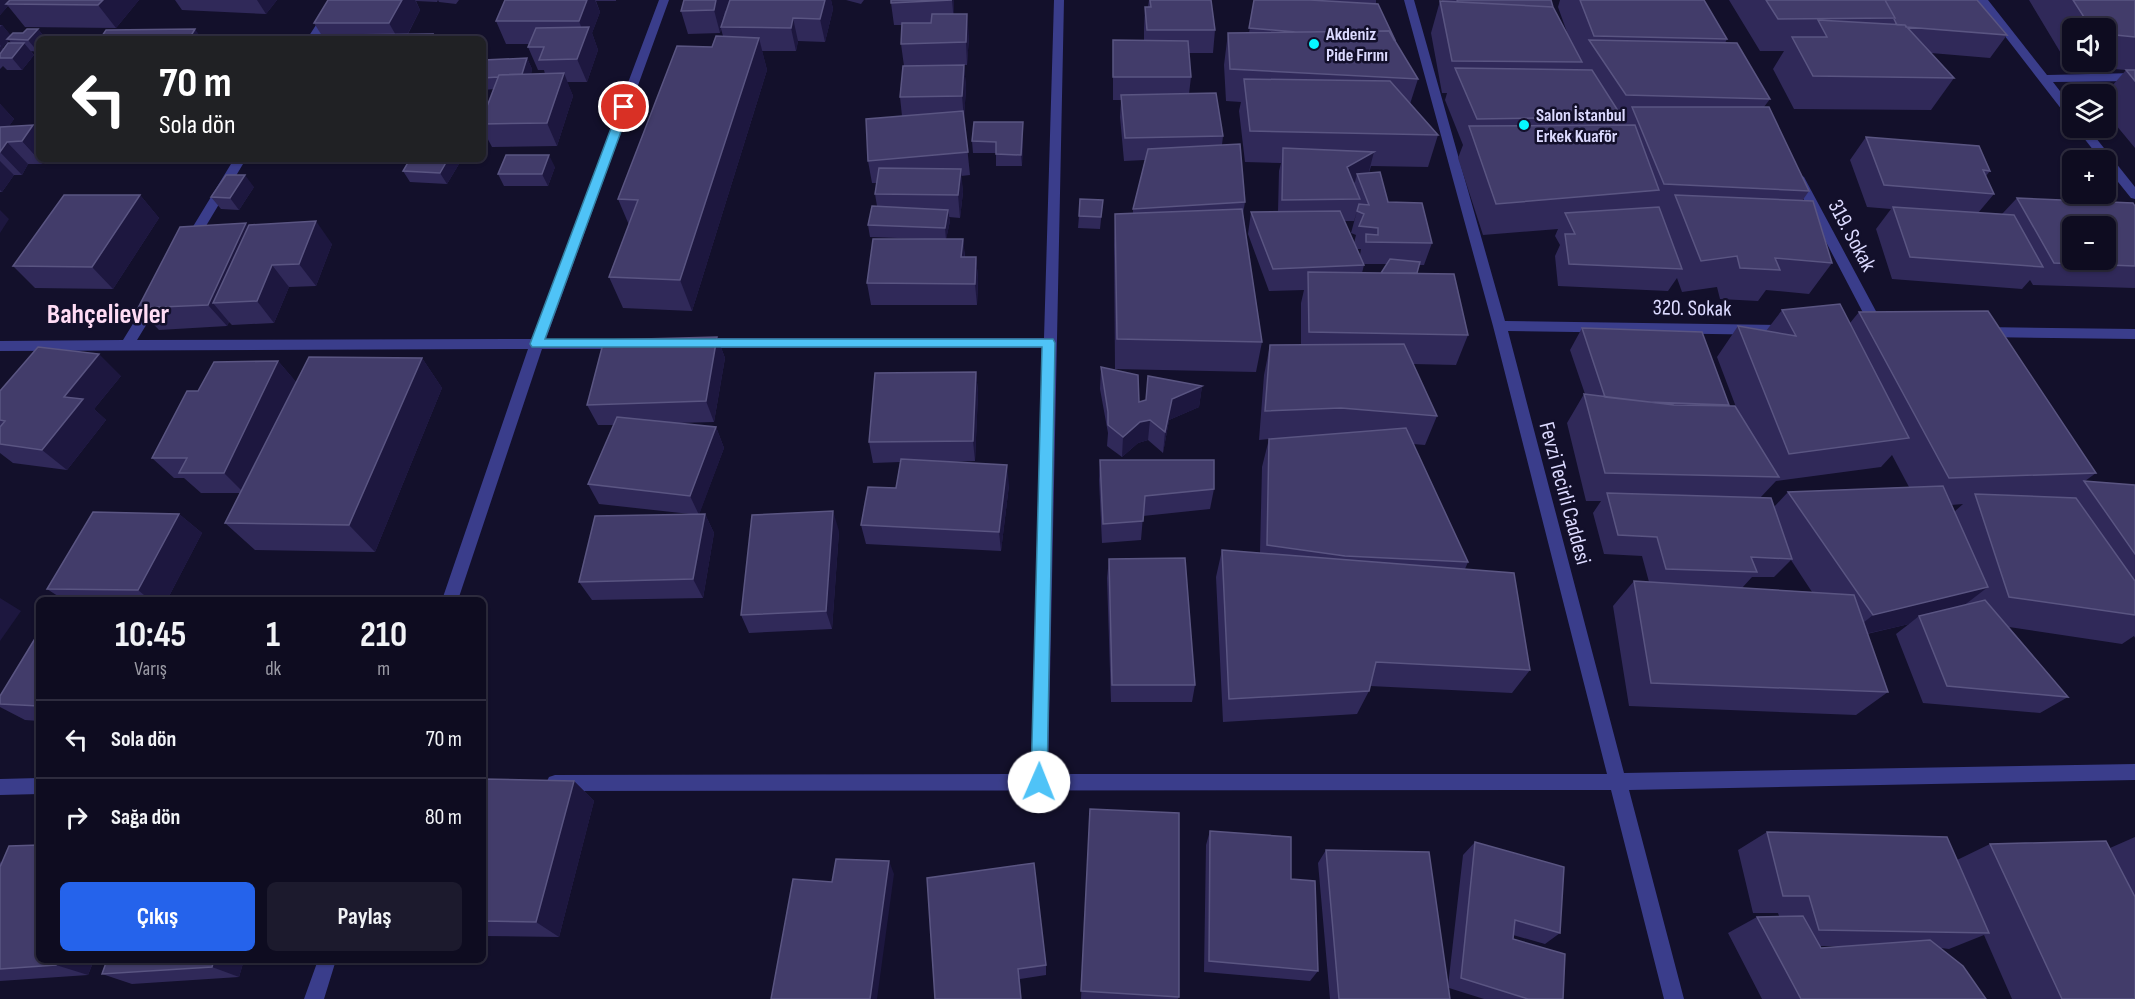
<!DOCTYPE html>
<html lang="tr">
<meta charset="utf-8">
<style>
body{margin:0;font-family:"Sofia Sans Condensed",sans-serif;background:#1c1a2d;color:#f1f3f6;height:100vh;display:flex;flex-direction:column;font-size:22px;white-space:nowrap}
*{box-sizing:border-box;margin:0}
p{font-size:20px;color:#9b9ba5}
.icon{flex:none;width:33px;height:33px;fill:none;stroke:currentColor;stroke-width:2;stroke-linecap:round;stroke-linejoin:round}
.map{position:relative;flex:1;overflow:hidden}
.details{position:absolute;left:36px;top:597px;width:450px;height:366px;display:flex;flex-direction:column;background:#0e0c20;border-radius:9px;box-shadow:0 2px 4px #0004,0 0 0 2px #2e2c3e}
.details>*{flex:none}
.top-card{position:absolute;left:36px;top:36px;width:450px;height:126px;border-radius:9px;box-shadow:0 2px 4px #0004,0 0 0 2px #2e2c3e;background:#202124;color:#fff;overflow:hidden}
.fabs{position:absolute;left:2062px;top:18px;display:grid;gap:12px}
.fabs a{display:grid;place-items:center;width:54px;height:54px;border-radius:9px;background:#0e0c20;box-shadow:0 2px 4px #0004,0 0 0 2px #2e2c3e;font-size:30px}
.pin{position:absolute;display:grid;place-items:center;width:51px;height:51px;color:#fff;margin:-26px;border:3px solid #fff;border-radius:50%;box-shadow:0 2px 6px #0007}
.me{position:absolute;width:66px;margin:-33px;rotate:1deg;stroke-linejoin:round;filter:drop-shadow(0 0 4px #0008)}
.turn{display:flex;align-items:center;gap:21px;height:126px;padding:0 24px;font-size:27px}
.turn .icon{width:78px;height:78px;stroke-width:2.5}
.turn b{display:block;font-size:42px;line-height:51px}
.eta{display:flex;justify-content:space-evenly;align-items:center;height:102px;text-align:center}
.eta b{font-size:36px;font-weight:700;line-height:42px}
.action{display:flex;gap:12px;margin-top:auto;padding:12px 24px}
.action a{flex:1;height:69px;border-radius:9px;background:#2563eb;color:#fff;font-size:24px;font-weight:700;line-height:69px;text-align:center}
.action a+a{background:#1c1a2d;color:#f1f3f6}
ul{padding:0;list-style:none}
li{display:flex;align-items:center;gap:18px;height:78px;padding:0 24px;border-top:2px solid #2e2c3e}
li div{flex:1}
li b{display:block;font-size:22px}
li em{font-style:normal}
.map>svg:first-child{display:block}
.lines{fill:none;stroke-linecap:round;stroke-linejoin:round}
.minor{fill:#3a3d8b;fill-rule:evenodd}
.wall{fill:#302959;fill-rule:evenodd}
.shaded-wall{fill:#1d173f}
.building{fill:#423c6a;stroke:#5a5582;stroke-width:1.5;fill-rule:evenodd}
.route{fill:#4fc3f7;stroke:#337fa1;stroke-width:1.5}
.poi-dot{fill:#06f6ff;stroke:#13102b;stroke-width:2}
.labels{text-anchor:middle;stroke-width:5;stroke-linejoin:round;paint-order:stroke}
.far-poi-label{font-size:18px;font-weight:bold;fill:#dcdaff;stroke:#13102b;text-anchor:start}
.street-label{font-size:22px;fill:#dcdaff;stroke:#13102b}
.district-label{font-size:28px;font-weight:bold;fill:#ffdcf5;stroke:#13102b}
</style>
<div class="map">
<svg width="2135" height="999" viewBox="0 0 2135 999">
<rect width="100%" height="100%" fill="#13102b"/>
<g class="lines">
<path class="minor" d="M332 0H342L319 39H307Z
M659 0H669L546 339H621L628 344 621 349H542L458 600H442L528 349 0 351V341L123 340 150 296 155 294 162 299 137 340 532 339Z
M1054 0H1064L1048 774H1607L1493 326 1404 0H1414L1505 321 1788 325 1795 330 1788 335 1508 331 1624 773 2135 764V780L1629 790 1684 999H1664L1611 790 555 791 549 789 546 783 549 777 555 775 1031 774 1043 348H699L692 343 699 338H1044Z
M1977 0H1988L2047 75 2135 73V81L2053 82 2073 108V120L2069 119Z
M2076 128H2088L2135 187V199L2131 198 2106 167V160H2101Z
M234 159H246L194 246H184L183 243Z
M1798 173 1804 177 1885 328 1883 332H1873L1871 328 1792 177Z
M1983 327 2135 329V339L1983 337 1976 332Z
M39 778V794L0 795V779Z
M318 960H336L324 999H304Z"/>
</g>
<path class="wall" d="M0 0H139L116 28 25 27 8 6 0 15Z
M175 0H277L266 14 182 10Z
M328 0H459L456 4 439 2 438 0 437 2 416 1 420 10 408 34 436 39H324L314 23Z
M505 0H616V1H596L600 12 592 33 598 50 587 82H567L573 96 557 146 492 147 483 130V117L494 89 484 90 483 88V63L527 58 532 69 531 74H545L544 70H538L528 47 529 44H506L496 21Z
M684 0H831L833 9 825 42 798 41 796 51H762L767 70 692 311 623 308 609 277 629 225 618 199 712 47 723 36 721 29 720 33 688 34 681 11Z
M846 0H864L861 4Z
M954 0V14L969 36 967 65H964L966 88 964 117 970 175 961 176 963 192 960 218 949 217 950 221 946 239H963L965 257H976L978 279 977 305H871L867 283 924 239 870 237 868 225 877 206 875 194 877 183H872L868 161 902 116 900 97 904 66 901 44 902 25H894L891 3Z
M1149 0H1211L1215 30 1213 53H1189L1191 77 1189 94 1223 136 1222 145 1245 202 1243 214 1262 342 1256 372 1115 369 1114 245 1115 214H1133V209L1145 160 1124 161 1120 117 1121 100H1113V40L1144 41V29L1145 7H1148Z
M1254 0H1376V4L1395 40V42L1418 79 1410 104 1438 135 1428 167 1371 166 1369 173 1388 202 1432 243 1424 265H1419L1417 273 1468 335 1456 365 1413 364 1437 416 1425 445 1413 444 1468 562 1465 569 1530 670 1512 693 1370 686 1369 691 1357 714 1223 722 1216 577 1222 550 1260 553 1262 467 1269 439 1259 440 1264 375 1270 345H1301V303L1304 290 1269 291 1248 234 1251 212H1278L1279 171 1281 163 1245 162 1239 111 1241 102 1226 101 1224 65 1228 33H1249ZM1357 211 1351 233 1356 235 1354 243 1344 221H1354ZM1357 249H1361L1360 255ZM1364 264H1387L1381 273H1362L1364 265Z
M1442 0H1551L1553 7 1568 35 1558 7 1560 0H1704L1727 39 1725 43 1770 99 1764 107 1809 191 1802 201 1832 263 1809 294 1766 290 1758 301 1720 299 1717 287 1682 292 1677 278 1668 291 1558 286 1555 256 1560 245 1555 236 1558 229 1483 235 1458 158 1463 145 1445 100 1447 93H1442L1431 33 1440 1H1442Z
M1729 0H1977L2007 35 1990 58 1931 53 1954 78 1931 110 1794 109 1773 69 1784 51H1760Z
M2029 0H2135V148L2106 113V94H2105L2126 70 2068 65ZM2073 28H2106V62H2073Z
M0 25H2L11 36 38 29 46 39H39V51L38 52 31 51 34 55 22 70H7L3 66 0 69ZM9 40 11 43 4 49 2 48Z
M0 104 14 119 9 126 43 164H28L22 175H14L2 192H0Z
M1023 133 1022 166H996V153H973L972 141Z
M1866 137 1990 171 1986 176 1994 194 1978 213 2002 214 2017 198 2135 206V288L2033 285 2030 280 2022 289 1892 279 1876 229 1891 209 1867 207 1850 160Z
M410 159H462L447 184 410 182 403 171Z
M555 167 548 186H504L498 174Z
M254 187 239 210 221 209 211 197Z
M140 195 159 218 113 289 35 288 13 266Z
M1103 200 1100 229 1078 228 1079 216Z
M249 227 332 244 316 286 289 287 274 323 232 325 229 322 227 326 159 330 138 308Z
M1782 310 1850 323 1859 312 2096 473 2085 481 2135 485V638L2134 636 2122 644 2009 627 2068 697 2040 713 1923 703 1896 634 1909 624 1867 634 1888 692 1856 715 1629 706 1613 606 1634 581 1649 582 1642 556 1604 554 1593 513 1601 501H1586L1567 423 1584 394H1585L1570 350 1582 328 1729 405 1736 407 1717 357 1738 326 1766 331ZM1892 455 1909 487 1788 492 1774 507 1760 498 1776 481 1881 467ZM1963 504 1954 512 1951 505ZM1791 560 1812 592 1742 588 1752 577H1774Z
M717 337 725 358 714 422 676 423 716 427 724 448 699 514H705L714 533 703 598 592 600 579 582 690 514 599 504 588 484 614 425H598L587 405Z
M422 358 442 388 375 552 255 550 225 523 240 493H201L184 478H174L152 458 198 391 278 361 296 382Z
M1101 367 1139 402 1202 386 1199 407 1169 420 1163 453 1148 440 1138 443 1122 457 1107 446 1108 433 1100 389Z
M976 372 978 393 975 461 948 462 1009 485 1001 551 866 544 861 525 896 488 900 462 873 463 869 442Z
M121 376 94 409 106 420 67 470 13 463 0 453V391Z
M1100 460 1214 489 1210 509 1143 516 1141 540 1102 543 1099 480Z
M179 514 202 533 167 600H64L47 589Z
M839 531 832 629 749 633 741 615Z
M1109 559 1195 685 1192 702H1111L1107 578Z
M39 632V721L25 720 0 707V696Z
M483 779 574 781 594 801 559 937 483 936Z
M1090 809 1179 997 1178 999H1081Z
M1210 831 1318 971 1310 981 1204 972 1206 845Z
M1767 832 1957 860 1990 844 2110 848 2135 837V999H2012L1984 935 1949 949 1941 948 1986 999H1762L1728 933 1757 917 1779 916 1778 913H1753L1738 850ZM1820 946H1840L1821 948Z
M1475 842 1560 933 1545 944 1513 935V939L1563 999H1484L1449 988 1450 999H1330L1318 863 1326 850 1448 986 1463 855Z
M0 861 39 960H94L88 975 0 981Z
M927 878 1046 965V975L1020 979 1021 999H935Z
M244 960 239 977 132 984 102 974Z"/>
<path class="shaded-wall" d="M0 0H12L6 4 8 6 0 15Z
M103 0H139L116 28 98 5Z
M257 0H277L266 14Z
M402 0H415L420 10 405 39H398L389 23Z
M587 0H595L600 12 592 33 598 50 587 82 577 59 585 38 579 21Z
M716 0H735V9L725 11 720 33 714 10Z
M825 0H831L833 9 825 42 820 19Z
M952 0H954V23Z
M967 14 969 36 967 65 966 42Z
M793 18 798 41 796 51 791 28Z
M2 25 12 37 7 39 9 40 2 48 11 58H0V47L1 46 0 45V27Z
M38 29 46 39H39V51L38 52 28 40Z
M195 29 202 39H189Z
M759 38 767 70 692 311 680 280Z
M24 43 34 55 22 70 12 58Z
M527 58 532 69 528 87 522 75Z
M964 65 966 88 964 119 962 96Z
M564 73 573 96 557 146 547 123Z
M0 104 14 119 0 139Z
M1023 122V133L1022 166 1021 155Z
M33 125 39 132V159H46L43 164 22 141Z
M7 142 28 164 22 175 0 152Z
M1374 152 1368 175 1357 174 1355 182 1342 190 1347 167Z
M549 155 555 167 548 186 542 174Z
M448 159H462L447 184 440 173Z
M0 161 14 175 2 192 0 190Z
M961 169 963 192 960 218 958 195Z
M245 175 254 187 239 210 230 198Z
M140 195 159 218 113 289 92 267Z
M0 210 9 219 0 233Z
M948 210 950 221 946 240 945 228Z
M316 221 332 244 316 286 299 264Z
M246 223 263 245 213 303 229 322 227 326 208 305Z
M963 239 965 261 961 257Z
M976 257 978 279 977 305 975 284Z
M272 265 289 287 274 323 257 301Z
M717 337 725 358 714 422 706 401Z
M99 354 121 376 94 409 106 420 67 470 42 450 64 397Z
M422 358 442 388 375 552 349 525Z
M278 361 296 382 244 493 224 473Z
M976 372 978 393 975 461 973 441Z
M1202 386 1199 407 1169 420 1163 453 1165 432 1172 399Z
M1150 420 1148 440 1138 443 1122 457 1123 437 1140 422Z
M716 427 724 448 699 515 690 496Z
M1007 465 1009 485 1001 551 999 532Z
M833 511 839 531 832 629 826 611Z
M179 514 202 533 167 600H150L138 590Z
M705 514 714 533 703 598 693 579Z
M1988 587 1954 613 1919 616 1909 624 1843 639 1873 615Z
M0 598 21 611 0 641Z
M574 781 594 801 559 937 536 922Z
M889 861 894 874 877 999H870Z
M59 960H94L88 975 56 965Z
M214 960H244L239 977 212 967Z"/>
<path class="building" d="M10 0H103L98 5 6 4Z
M328 0H402L389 23H314Z
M505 0H587L579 21H496Z
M684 0H716L714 10 681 11Z
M730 0H825L820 19 793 18 791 28 721 27Z
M891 0H952L891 3Z
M1150 0H1211L1215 30H1147L1145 7H1151Z
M1254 0H1310L1378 4 1395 40H1394L1389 31 1296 32 1249 28Z
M1457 0H1551L1553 7 1458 2Z
M1580 0H1704L1727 39 1594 36Z
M1766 0H1885L1895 18 1778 19Z
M1885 0H1977L2007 35 1906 27 1905 25H1897L1894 19 1895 18Z
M2073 0H2135V37L2106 34V28H2091Z
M1440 1 1553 7 1582 62 1452 61Z
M932 14H967L966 42 901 44 902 23H931Z
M1818 20 1905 25 1954 78 1813 76 1792 37H1827Z
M589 27 577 59 539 60 544 47H528L536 28Z
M27 29H38L28 40 7 39 13 33H23Z
M195 29 189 39H100L106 30Z
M1389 31 1418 79 1230 69 1228 33Z
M433 34 431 39H336L338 35Z
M716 36 759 38 680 280 609 277 638 200 618 199 677 46 712 47Z
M1113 40 1188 41 1191 77H1113Z
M1589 40 1737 43 1770 99 1626 95Z
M8 43H24L12 58H0V54Z
M527 58 522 74 499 75 498 77 483 78 484 60Z
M964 65 962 96 900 97 903 66Z
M1455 68 1592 70 1622 117 1477 119Z
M2126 70H2135V81Z
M564 73 547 123 483 124V117L499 75Z
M1244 79 1390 81 1438 135 1250 131Z
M1216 93 1223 136 1125 138 1121 95Z
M1632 107H1769L1809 191 1664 184Z
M963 111 968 152 868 161 866 119Z
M974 122H1023L1021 155 996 154V142L972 141Z
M33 125 22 141 7 142 0 152V127Z
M1635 125 1659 190 1496 204 1469 126Z
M1866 137 1979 146 1990 171 1983 170 1994 194 1884 185Z
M1240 144 1245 202 1133 209 1148 149Z
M1283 148 1374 152 1347 167 1360 199 1282 200Z
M506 155H549L542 174H498Z
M410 159H448L440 173 403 171Z
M879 168 961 169 958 195 875 194Z
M1380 172 1388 202 1422 203 1432 243 1366 242V234L1378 235V228L1359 226 1364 214 1357 211 1359 204 1369 205 1357 174Z
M226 175H245L230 198 211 197Z
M64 195H140L92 267 13 266Z
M1675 195 1813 201 1832 263 1775 258 1780 270 1740 268 1737 256 1701 261Z
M2017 198 2133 203 2135 206V266L2054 263ZM2073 226H2106V260H2073Z
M1080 199 1103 200 1101 217 1079 216Z
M872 206 948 210 945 228 868 225Z
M1659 207 1682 269 1569 264 1565 234H1575L1565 213Z
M1893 207 2014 215 2043 267 1910 257Z
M1242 209 1262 342 1117 339 1115 214Z
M1340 211 1364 265 1273 269 1251 212Z
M316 221 299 264 272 265 257 301 213 303 249 225Z
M246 223 208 305 138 308 180 227Z
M873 239H963L961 257H976L975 284 867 283Z
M1390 259 1420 262 1417 273H1381Z
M1308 272 1454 274 1468 335 1309 332Z
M1840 304 1909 438 1789 454 1738 326 1796 336 1782 310Z
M1988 311 2096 473 1949 478 1859 312Z
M1582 328 1702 332 1729 405 1649 402 1605 397Z
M717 337 706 401 587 405 604 340Z
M1404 344 1437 416 1341 408 1265 411 1270 345Z
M38 347 99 354 64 397 83 399 42 450 0 444V427L5 421 0 420V391Z
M309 357 422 358 349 525 225 523Z
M278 361 224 473H179L187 458H152L187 391H198L214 362Z
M1101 367 1138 375 1139 402 1146 400 1148 376 1202 386 1172 399 1165 432 1150 420 1140 422 1123 437 1108 425V412Z
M976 372 973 441 869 442 875 373Z
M1584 394 1674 405 1735 406 1779 477 1605 473Z
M617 417 716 427 690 496 588 484Z
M1406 428 1468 562 1345 556 1267 545 1269 439Z
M901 459 1007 465 999 532 861 525 868 487 896 488Z
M1100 460H1214V489L1145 496 1143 521 1103 524Z
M2084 481 2135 485V554Z
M1943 486 1988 587 1873 615 1788 492Z
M1607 493 1771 498 1792 559 1751 557 1757 572 1666 569 1657 537 1618 535Z
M1975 494 2076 498 2135 581V615L2009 597Z
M833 511 826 611 741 615 752 515Z
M93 512 179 514 138 590 47 589Z
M705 514 693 579 579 582 595 516Z
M1222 550 1514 573 1530 670 1376 662 1369 691 1229 699Z
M1185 558 1195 685H1112L1109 559Z
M1634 581 1854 595 1888 692 1651 683Z
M1985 600 2068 697 1947 686 1919 616Z
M39 632V706L0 704V696Z
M483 779 574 781 536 922 483 921Z
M1090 809 1179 813V997L1081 991Z
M1210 831 1291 837V879L1315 881 1318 971 1209 961Z
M1767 832 1947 837 1989 933 1819 930 1809 896H1783Z
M2106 841 2135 897V999H2062L1990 844Z
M1475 842 1564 867 1560 933 1515 920 1513 939 1565 954 1563 999H1528L1461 978Z
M39 845V960H59L56 965 0 969V867L9 846Z
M1326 850 1429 852 1450 999H1339Z
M836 859 889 861 870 999H771L793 879 832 882Z
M1034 863 1046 965 1018 969 1021 999H935L927 878Z
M1803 916 1821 948 1930 940 1963 966 1986 999H1801L1757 917Z
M107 960H214L212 967 102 974Z"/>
<path class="route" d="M624 104 630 107 545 339H1053L1055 343 1047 782 1044 787 1039 790 1033 787 1031 782 1042 347H532L530 344 619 107Z"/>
<g class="poi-dot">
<circle cx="1314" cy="44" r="6"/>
<circle cx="1524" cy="125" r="6"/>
</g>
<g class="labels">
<g class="far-poi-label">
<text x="1326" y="40">Akdeniz<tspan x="1326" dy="21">Pide Fırını</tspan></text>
<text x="1536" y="121">Salon İstanbul<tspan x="1536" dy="21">Erkek Kuaför</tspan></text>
</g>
<g class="street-label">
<text transform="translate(1853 235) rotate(62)" y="8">319. Sokak</text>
<text transform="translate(1692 307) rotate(1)" y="8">320. Sokak</text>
<text transform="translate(1566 493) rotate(75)" y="8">Fevzi Tecirli Caddesi</text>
</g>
<g class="district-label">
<text x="108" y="323">Bahçelievler</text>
</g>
</g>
</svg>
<div class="fabs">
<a><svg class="icon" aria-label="sound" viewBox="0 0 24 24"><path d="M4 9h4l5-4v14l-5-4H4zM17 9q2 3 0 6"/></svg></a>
<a><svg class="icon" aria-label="layers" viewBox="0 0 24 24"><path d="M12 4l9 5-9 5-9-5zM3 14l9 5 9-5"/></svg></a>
<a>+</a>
<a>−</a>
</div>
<div class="pin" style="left:624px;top:107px;background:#d93025"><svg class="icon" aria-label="arrive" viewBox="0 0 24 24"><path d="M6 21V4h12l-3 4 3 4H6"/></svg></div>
<svg class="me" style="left:1039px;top:782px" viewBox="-20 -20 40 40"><circle r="19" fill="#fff"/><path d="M0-13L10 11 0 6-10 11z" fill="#4fc3f7"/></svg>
<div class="top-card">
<div class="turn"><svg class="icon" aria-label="left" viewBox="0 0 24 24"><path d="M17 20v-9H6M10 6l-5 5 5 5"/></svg><div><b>70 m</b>Sola dön</div></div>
</div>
<section class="details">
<div class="eta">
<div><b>10:45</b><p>Varış</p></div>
<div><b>1</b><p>dk</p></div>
<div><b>210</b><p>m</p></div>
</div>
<ul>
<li><svg class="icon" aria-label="left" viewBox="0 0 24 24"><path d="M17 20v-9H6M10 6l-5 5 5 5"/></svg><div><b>Sola dön</b></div><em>70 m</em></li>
<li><svg class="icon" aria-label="right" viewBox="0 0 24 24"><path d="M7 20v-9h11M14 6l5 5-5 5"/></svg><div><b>Sağa dön</b></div><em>80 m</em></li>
</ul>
<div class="action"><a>Çıkış</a><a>Paylaş</a></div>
</section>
</div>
